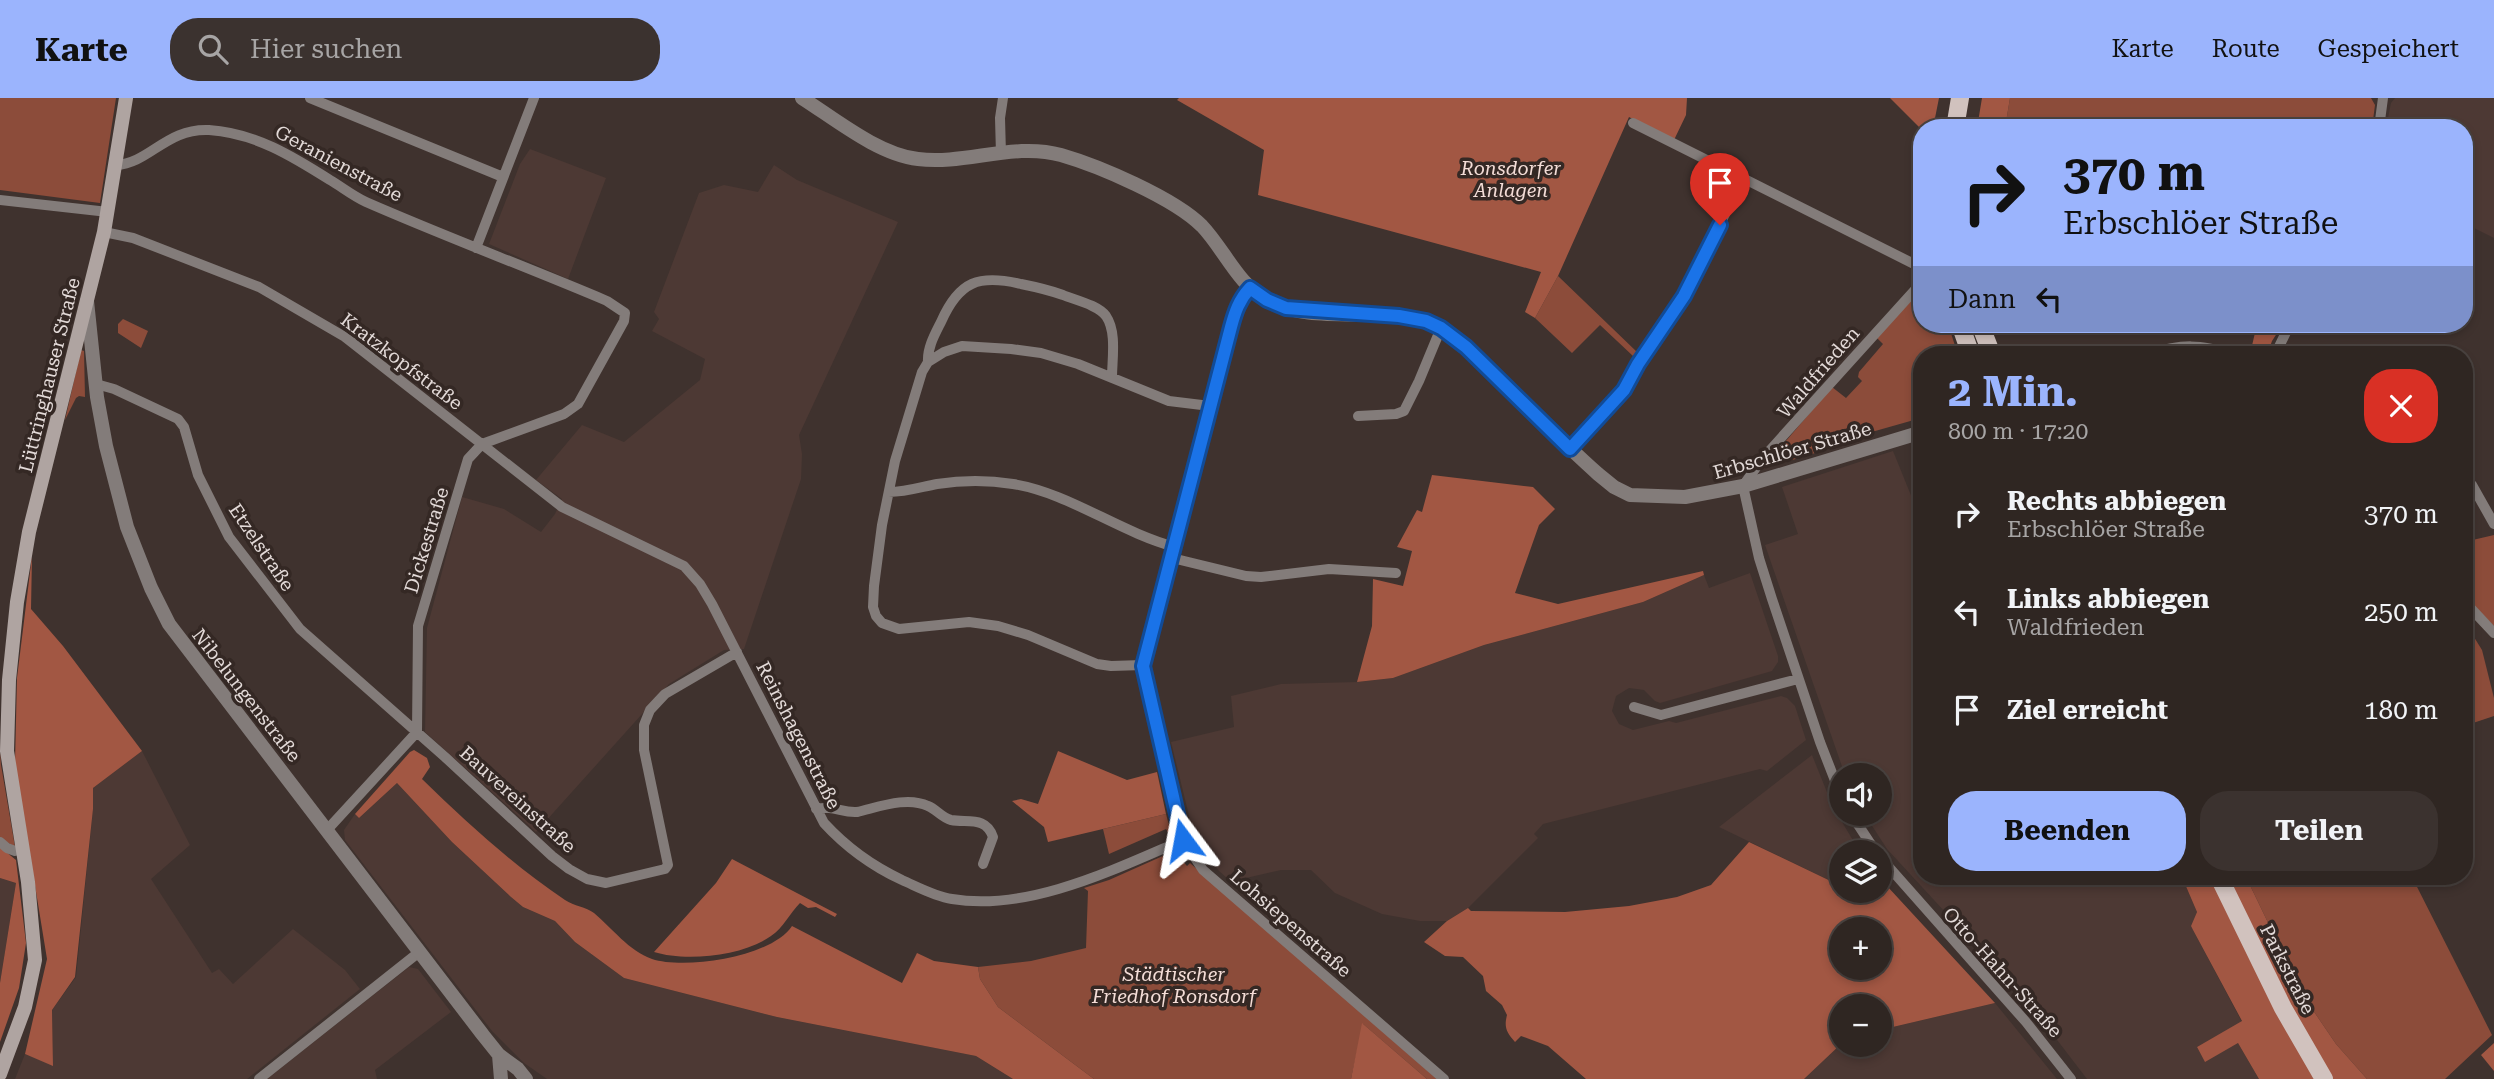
<!DOCTYPE html>
<html lang="de">
<meta charset="utf-8">
<style>
body{margin:0;font-family:"Roboto Serif",serif;background:#3b322f;color:#f1f3f6;height:100vh;display:flex;flex-direction:column;font-size:26px;white-space:nowrap}
*{box-sizing:border-box;margin:0}
p{font-size:23px;color:#a7a5a5}
.icon{flex:none;width:38px;height:38px;fill:none;stroke:currentColor;stroke-width:2;stroke-linecap:round;stroke-linejoin:round}
.map{position:relative;flex:1;overflow:hidden}
.sheet{position:absolute;left:1913px;top:248px;width:560px;height:539px;display:flex;flex-direction:column;background:#2f2622;border-radius:28px;box-shadow:0 4px 10px #0003,0 0 0 2px #4a4340}
.sheet>*{flex:none}
.hud{position:absolute;left:1913px;top:21px;width:560px;height:214px;border-radius:28px;box-shadow:0 4px 10px #0003,0 0 0 2px #4a4340;background:#9bb4fd;color:#111;overflow:hidden}
.controls{position:absolute;left:1829px;top:665px;display:grid;gap:14px}
.controls a{display:grid;place-items:center;width:63px;height:63px;border-radius:50%;background:#2f2622;box-shadow:0 4px 10px #0003,0 0 0 2px #4a4340;font-size:35px}
.pin{position:absolute;display:grid;place-items:center;width:60px;height:60px;color:#fff;margin:-72px -30px;border-radius:50% 50% 50% 0;rotate:-45deg;box-shadow:0 0 7px #0007}
.pin .icon{rotate:45deg}
.me{position:absolute;width:77px;margin:-38px;rotate:347deg;stroke-linejoin:round;filter:drop-shadow(0 0 5px #0008)}
.turn{display:flex;align-items:center;gap:24px;height:147px;padding:0 35px;font-size:32px}
.turn .icon{width:91px;height:91px;stroke-width:2.5}
.turn b{display:block;font-size:49px;line-height:60px}
.then{display:flex;align-items:center;height:66px;padding:0 35px;background:#0003;gap:14px;font-size:26px}
.round{display:grid;place-items:center;flex:none;width:74px;height:74px;border-radius:28px;background:#3b322f}
.head{display:flex;align-items:center;justify-content:space-between;height:119px;padding:0 35px}
h1{font-size:42px;font-weight:700;line-height:52px;color:#9bb4fd}
.action{display:flex;gap:14px;margin-top:auto;padding:14px 35px}
.action a{flex:1;height:80px;border-radius:28px;background:#9bb4fd;color:#111;font-size:28px;font-weight:700;line-height:80px;text-align:center}
.action a+a{background:#3b322f;color:#f1f3f6}
ul{padding:0;list-style:none}
li{display:flex;align-items:center;gap:21px;height:98px;padding:0 35px}
li div{flex:1}
li b{display:block;font-size:26px}
li em{font-style:normal}
header{display:flex;align-items:center;gap:42px;box-sizing:border-box;height:98px;padding:0 35px;background:#9bb4fd;color:#111}
header strong{font-size:33px}
nav{display:flex;gap:38px;margin-inline-start:auto;font-size:24px}
.search{width:490px;height:63px;background:#3b322f;display:flex;align-items:center;gap:18px;box-sizing:border-box;padding:0 24px;border-radius:28px;color:#a7a5a5;font-size:26px}
.map>svg:first-child{display:block}
.built{fill:#4d3934}
.green{fill:#8c4c3a}
.forest{fill:#a25743;fill-rule:evenodd}
.lines{fill:none;stroke-linecap:round;stroke-linejoin:round}
.minor{stroke:#837c7a;stroke-width:10}
.tertiary{stroke:#837c7a;stroke-width:14}
.secondary{stroke:#afa4a1;stroke-width:14}
.primary{stroke:#d1c2be;stroke-width:18}
.route-casing{stroke:#114b97;stroke-width:18}
.route{stroke:#1a73e8;stroke-width:12}
.labels{text-anchor:middle;stroke-width:7;stroke-linejoin:round;paint-order:stroke}
.street-label{font-size:19px;fill:#e3dad8;stroke:#342824}
.park-label{font-size:19px;font-style:italic;fill:#f4ddd7;stroke:#342824}
</style>
<header>
<strong>Karte</strong>
<div class="search"><svg class="icon" aria-label="search" viewBox="0 0 24 24"><circle cx="10" cy="10" r="6"/><path d="M15 15l6 6"/></svg>Hier suchen</div>
<nav><a>Karte</a><a>Route</a><a>Gespeichert</a></nav>
</header>
<div class="map">
<svg width="2494" height="981" viewBox="0 0 2494 981">
<rect width="100%" height="100%" fill="#3f322e"/>
<path class="built" d="M2395 0H2494V140L2464 125V30H2386L2391 5Z
M530 51 606 80 568 181 489 146 520 66Z
M774 67 797 82 898 124 799 337 802 356 801 381 744 551 724 552 669 586 536 734 425 634 427 530 462 399 504 411 541 434 555 416 562 401 536 382 582 327 624 344 700 282 705 261 652 233 659 221 654 214 699 95 724 87 758 94Z
M1893 353 1921 422 1922 779H2182L2197 814 2191 828 2193 832 2242 924 2197 949 2205 963 2238 945 2259 981H2087L2028 904 1887 751 1867 720 1865 716H1880V677H1845L1765 447 1798 436 1782 389Z
M1750 475 1778 558V564L1772 573 1660 605 1655 603 1644 592 1629 590 1616 598 1612 613 1619 626 1633 632 1669 623 1676 625 1781 598 1787 600 1795 608 1806 642 1767 673 1760 671 1543 726 1534 736 1538 740 1468 810 1447 823H1420L1382 816 1335 795 1311 772H1281L1246 780 1241 785 1243 794 1219 773 1195 742 1171 644 1234 629 1231 598 1281 586 1357 584 1393 580 1484 547 1643 504 1704 477 1709 490Z
M142 653 190 747 151 781 212 875 219 871 233 886 293 831 345 872 360 891 247 981H15L25 956 53 967 52 912 76 879 93 711V690Z
M1812 657 1833 709 1860 754H1841V788L1719 729Z
M397 685 452 744 511 799 523 809 555 823 575 844 624 880 777 919 976 958 1013 981H547L524 965 492 933 345 742 344 732 355 716 359 720Z
M0 780 16 785 0 885Z
M409 869 418 871 451 914 375 972 377 981H267Z
M1995 905 2057 981H1804L1841 946 1880 947V932Z"/>
<path class="green" d="M0 0H116L100 105 0 92Z
M2010 0H2371L2375 7 2372 30H2005Z
M1558 178 1637 254 1633 258 1600 227 1572 255 1535 220Z
M1921 191 1922 226H1948L1958 257H1922L1921 320 1847 341 1825 352 1762 371 1832 289 1846 300 1862 283 1858 279 1859 274 1883 246 1877 240Z
M123 221 148 233 141 250 118 235V226Z
M81 252 84 253 85 299 79 298 76 300 65 322Z
M2494 437V528L2464 499V444Z
M2464 523 2482 552 2494 600V618L2464 628Z
M0 653 1 667 15 749 0 740Z
M1166 716 1171 735 1169 736 1166 731 1109 756 1103 731Z
M1174 753 1187 768 1190 765 1437 981H1427L1363 926 1351 981H1094L998 909 980 881 978 869 1031 863 1086 850 1088 793 1084 790 1109 782Z
M2246 779H2412L2492 937 2445 981H2367L2336 946 2304 899Z"/>
<path class="forest" d="M1179 0H1687L1686 17 1674 42 1629 19 1558 178 1535 220 1525 214 1541 174 1258 97 1264 52 1177 2Z
M1890 0H1939L1933 30 1921 31Z
M1982 0H2010L2005 30H1977Z
M2257 226H2283L2272 243 2267 257 2251 252Z
M1432 377 1533 389 1555 411 1539 427 1515 495 1558 506 1703 473 1704 477 1643 504 1484 547 1393 580 1357 584 1372 528 1373 481 1403 488 1412 453 1397 449 1417 412 1422 414Z
M32 458 31 511 63 548 142 653 93 690V711L75 879 52 912 53 968 25 956 47 861 15 665 17 580Z
M414 652 427 660 430 669 422 681C467 725 513 767 565 802 574 808 586 809 594 815 612 830 629 853 652 861 685 872 772 859 792 828L902 885 917 855 934 863 978 869 980 881 998 909 1094 981H1013L976 958 777 919 624 880 575 844 555 823 523 809 511 799 452 744 397 685 359 720 355 716 410 654Z
M1058 653 1127 682 1157 674 1166 716 1048 744 1044 729 1012 703 1021 701 1038 706Z
M1749 744 1841 788V793H1880V789L1887 788 1995 905 1880 932V908H1841V946L1804 981H1586L1548 948 1521 938 1515 944C1506 934 1504 929 1507 917L1502 907 1486 893 1483 878 1463 859 1445 858 1424 844 1447 823 1468 810 1471 813 1565 814 1629 808 1677 799 1711 787ZM1841 831H1880V870H1841Z
M0 749 16 762 26 845 19 890 0 944V885L16 785 0 780Z
M732 761 837 816 835 819 816 809 808 810 800 805C790 815 783 830 771 838 743 858 686 864 654 854L716 785Z
M2182 779H2246L2304 899 2336 946 2367 981H2259L2238 945 2205 964 2197 949 2242 923 2193 832 2191 828 2197 814Z
M1362 925 1427 981H1351Z
M2494 945V973L2481 957Z"/>
<g class="lines">
<path class="minor" d="M310 0 503 79
M1633 25 1922 170
M2379 30 2383 0
M1001 56 1000 20 1003 0
M116 67C150 65 166 30 209 32 255 35 292 58 330 82 342 89 353 98 366 104 446 139 527 169 607 203L625 215 624 223 578 306 564 316 482 346 468 361 418 528 417 634 327 732
M0 102 108 114
M104 134 133 140 259 189 345 239 562 409 684 468 700 486 712 506 824 725C846 749 872 768 902 782 918 789 934 798 952 801 1028 814 1115 771 1183 742
M476 150 534 0
M1250 190 1237 207 1143 567 1183 742 1203 772 1444 981
M2145 257C2183 245 2199 246 2237 257
M2275 257 2290 226
M928 264C927 250 935 236 941 224 959 183 979 176 1021 186 1036 189 1049 192 1063 197 1075 202 1098 207 1106 218 1117 234 1112 261 1112 280
M96 286 114 291 178 321 184 329 198 377 229 439 300 531 445 659 552 758 569 771 587 781 606 785 665 771 668 767 644 652V627L650 612 665 596 737 554
M1358 318 1396 316 1404 313 1419 283 1441 230
M1570 351 1624 292 1638 266 1684 198 1743 80
M2464 379 2472 387 2494 426
M889 394C906 394 921 389 937 386 962 382 989 382 1013 386 1069 395 1119 434 1175 449
M1172 460 1246 478 1261 479 1329 471 1396 475
M2464 503 2494 535
M1143 567 1111 568 1097 566 1028 537 998 528 969 524 899 531 882 525 876 518 873 509 874 488 882 427 895 363 922 274 928 264 944 254 962 248 1011 251 1041 255 1078 266 1169 303 1210 308
M1634 609 1661 617 1798 581
M1841 698 1820 644 1772 501 1759 460 1743 388 1762 361 1922 184
M816 711C834 707 841 715 857 714 879 709 907 698 928 708 936 711 942 720 951 722 968 725 986 718 993 739L983 766
M1851 716 1876 754
M0 744 7 750 15 753
M1880 759 2026 924 2071 981
M259 981 418 855"/>
<path class="tertiary" d="M802 0C835 21 879 57 918 61 965 67 1014 44 1061 57 1099 68 1174 100 1202 128 1224 151 1238 187 1268 203 1310 226 1377 209 1424 223 1454 231 1484 267 1506 289 1536 318 1567 348 1598 376L1614 389 1630 397 1685 399 1743 388 1922 334
M87 203 97 299 106 348 127 429 151 490 169 526 483 937 499 957 518 971 526 981
M499 957 501 981"/>
<path class="secondary" d="M0 976 25 909 35 862 28 784 7 653 9 582 17 504 29 434 104 134 126 0"/>
<path class="primary" d="M1955 30 1960 0
M1960 226 1971 257
M1980 226 1992 257
M2219 779 2283 910 2324 981"/>
</g>
<g class="lines">
<g class="route-casing">
<path id="route" d="M1183 742 1143 568 1231 229C1235 214 1239 202 1250 190L1267 202 1286 210 1399 218 1426 223 1441 230 1466 249 1570 351 1624 292 1638 266 1684 198 1720 127"/>
</g>
<use href="#route" class="route"/>
</g>
<g class="labels">
<g class="street-label">
<text transform="translate(339 65) rotate(28)" y="7">Geranienstraße</text>
<text transform="translate(402 263) rotate(37)" y="7">Kratzkopfstraße</text>
<text transform="translate(1818 274) rotate(-49)" y="7">Waldfrieden</text>
<text transform="translate(49 277) rotate(-76)" y="7">Lüttringhauser Straße</text>
<text transform="translate(1792 352) rotate(-16)" y="7">Erbschlöer Straße</text>
<text transform="translate(426 442) rotate(-73)" y="7">Dickestraße</text>
<text transform="translate(262 449) rotate(56)" y="7">Etzelstraße</text>
<text transform="translate(247 597) rotate(52)" y="7">Nibelungenstraße</text>
<text transform="translate(799 637) rotate(63)" y="7">Reinshagenstraße</text>
<text transform="translate(518 701) rotate(42)" y="7">Bauvereinstraße</text>
<text transform="translate(1291 825) rotate(41)" y="7">Lohsiepenstraße</text>
<text transform="translate(2288 871) rotate(63)" y="7">Parkstraße</text>
<text transform="translate(2003 874) rotate(48)" y="7">Otto-Hahn-Straße</text>
</g>
<g class="park-label">
<text x="1511" y="77">Ronsdorfer<tspan x="1511" dy="22">Anlagen</tspan></text>
<text x="1174" y="883">Städtischer<tspan x="1174" dy="22">Friedhof Ronsdorf</tspan></text>
</g>
</g>
</svg>
<div class="controls">
<a><svg class="icon" aria-label="sound" viewBox="0 0 24 24"><path d="M4 9h4l5-4v14l-5-4H4zM17 9q2 3 0 6"/></svg></a>
<a><svg class="icon" aria-label="layers" viewBox="0 0 24 24"><path d="M12 4l9 5-9 5-9-5zM3 14l9 5 9-5"/></svg></a>
<a>+</a>
<a>−</a>
</div>
<div class="pin" style="left:1720px;top:127px;background:#d93025"><svg class="icon" aria-label="arrive" viewBox="0 0 24 24"><path d="M6 21V4h12l-3 4 3 4H6"/></svg></div>
<svg class="me" style="left:1183px;top:742px" viewBox="-20 -20 40 40"><path d="M0-17L14 15 0 8-14 15z" fill="#1a73e8" stroke="#fff" stroke-width="4"/></svg>
<div class="hud">
<div class="turn"><svg class="icon" aria-label="right" viewBox="0 0 24 24"><path d="M7 20v-9h11M14 6l5 5-5 5"/></svg><div><b>370 m</b>Erbschlöer Straße</div></div>
<div class="then">Dann<svg class="icon" aria-label="left" viewBox="0 0 24 24"><path d="M17 20v-9H6M10 6l-5 5 5 5"/></svg></div>
</div>
<section class="sheet">
<div class="head"><div><h1>2 Min.</h1><p>800 m · 17:20</p></div><a class="round" style="background:#d93025;color:#fff"><svg class="icon" aria-label="close" viewBox="0 0 24 24"><path d="M6 6l12 12M18 6L6 18"/></svg></a></div>
<ul>
<li><svg class="icon" aria-label="right" viewBox="0 0 24 24"><path d="M7 20v-9h11M14 6l5 5-5 5"/></svg><div><b>Rechts abbiegen</b><p>Erbschlöer Straße</p></div><em>370 m</em></li>
<li><svg class="icon" aria-label="left" viewBox="0 0 24 24"><path d="M17 20v-9H6M10 6l-5 5 5 5"/></svg><div><b>Links abbiegen</b><p>Waldfrieden</p></div><em>250 m</em></li>
<li><svg class="icon" aria-label="arrive" viewBox="0 0 24 24"><path d="M6 21V4h12l-3 4 3 4H6"/></svg><div><b>Ziel erreicht</b></div><em>180 m</em></li>
</ul>
<div class="action"><a>Beenden</a><a>Teilen</a></div>
</section>
</div>
